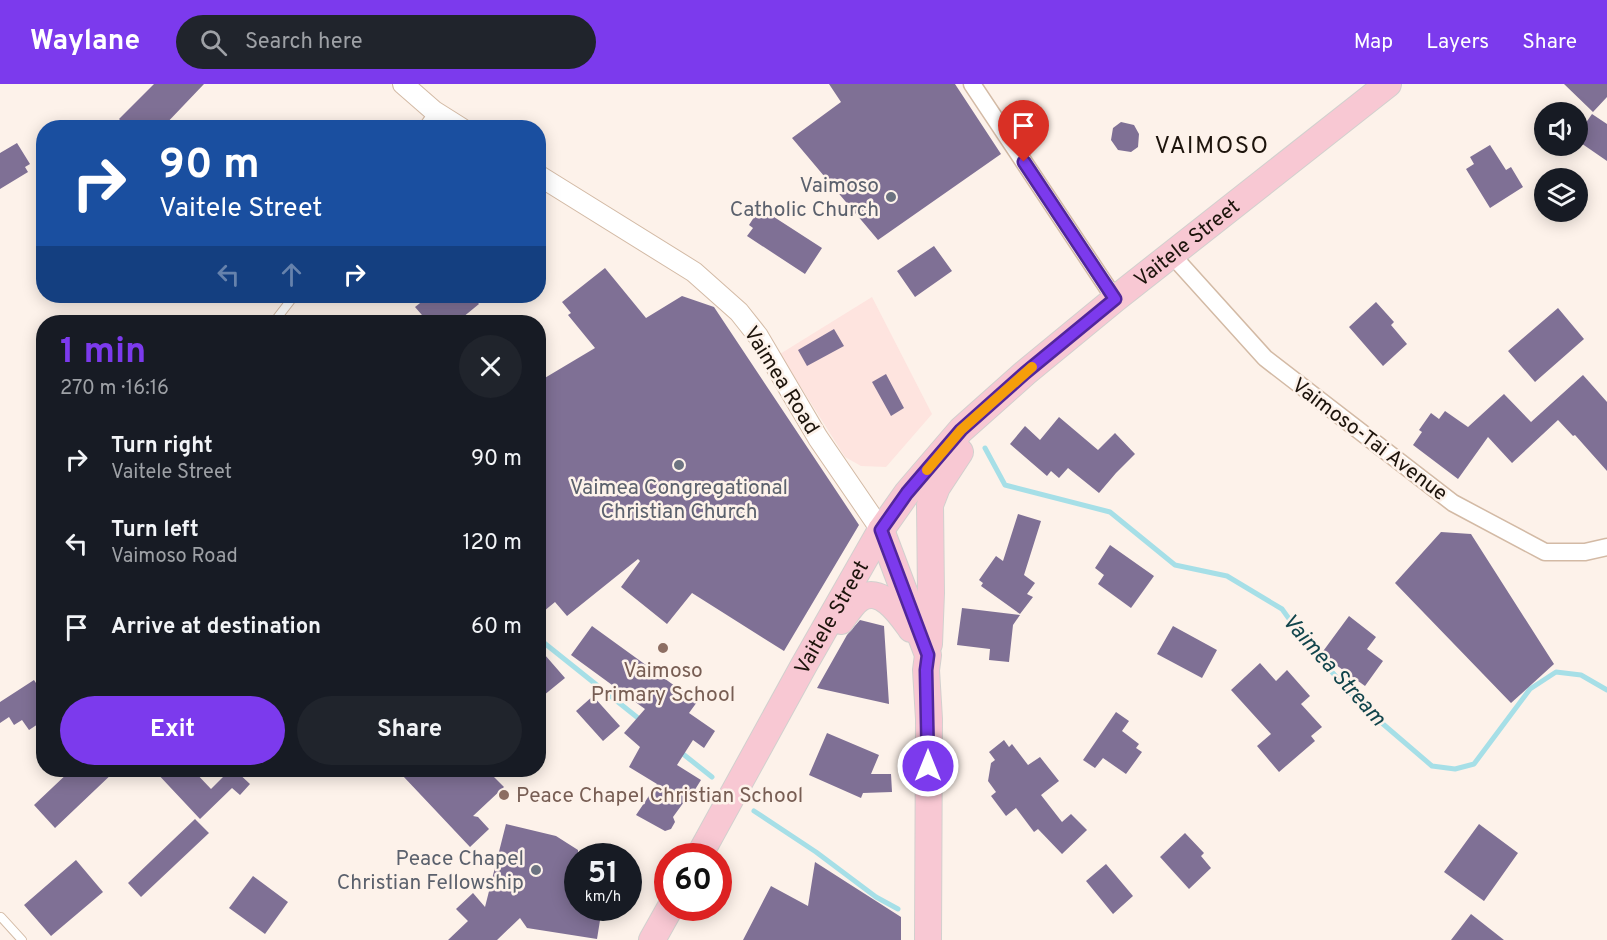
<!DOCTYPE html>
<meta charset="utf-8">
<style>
body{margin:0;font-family:Overpass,sans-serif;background:#20242c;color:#f1f3f6;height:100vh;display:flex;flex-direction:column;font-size:22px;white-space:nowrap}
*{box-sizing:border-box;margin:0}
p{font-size:20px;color:#9ea1a6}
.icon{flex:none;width:33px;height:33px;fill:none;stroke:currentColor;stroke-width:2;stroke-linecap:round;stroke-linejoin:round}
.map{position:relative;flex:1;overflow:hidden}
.side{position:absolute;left:36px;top:231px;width:510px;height:462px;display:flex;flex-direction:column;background:#171b24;border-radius:24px;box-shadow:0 3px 15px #0003}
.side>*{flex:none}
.top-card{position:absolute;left:36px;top:36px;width:510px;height:183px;border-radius:24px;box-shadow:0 3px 15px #0003;background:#1a4fa0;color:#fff;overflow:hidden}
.fabs{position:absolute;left:1534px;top:18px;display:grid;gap:12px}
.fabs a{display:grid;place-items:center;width:54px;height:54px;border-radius:50%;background:#171b24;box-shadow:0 3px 15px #0003;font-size:30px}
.speed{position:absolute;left:564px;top:759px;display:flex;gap:12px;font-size:30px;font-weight:700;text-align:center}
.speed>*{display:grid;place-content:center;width:78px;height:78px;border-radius:50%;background:#171b24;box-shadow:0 3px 15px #0003;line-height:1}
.speed small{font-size:15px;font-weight:400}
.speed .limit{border:9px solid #d22;background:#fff;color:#111}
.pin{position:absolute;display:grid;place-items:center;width:51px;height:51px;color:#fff;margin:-62px -26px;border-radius:50% 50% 50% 0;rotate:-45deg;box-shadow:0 0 6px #0007}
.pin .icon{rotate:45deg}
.me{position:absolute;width:66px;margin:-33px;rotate:0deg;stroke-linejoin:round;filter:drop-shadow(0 0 4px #0008)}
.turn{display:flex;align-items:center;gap:21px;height:126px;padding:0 24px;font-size:27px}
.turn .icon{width:78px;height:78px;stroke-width:2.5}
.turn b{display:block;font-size:42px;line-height:51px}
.lanes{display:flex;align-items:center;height:57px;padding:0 24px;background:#0003;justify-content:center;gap:30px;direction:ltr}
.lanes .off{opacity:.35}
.round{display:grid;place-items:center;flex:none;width:63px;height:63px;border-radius:32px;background:#20242c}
.headline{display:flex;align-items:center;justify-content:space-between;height:102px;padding:0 24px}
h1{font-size:36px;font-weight:700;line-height:45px;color:#7c3aed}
.button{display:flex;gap:12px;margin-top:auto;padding:12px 24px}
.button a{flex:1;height:69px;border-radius:36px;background:#7c3aed;color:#fff;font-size:24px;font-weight:700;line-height:69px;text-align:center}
.button a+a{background:#20242c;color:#f1f3f6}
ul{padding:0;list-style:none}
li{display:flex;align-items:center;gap:18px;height:84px;padding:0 24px}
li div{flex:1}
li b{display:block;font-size:22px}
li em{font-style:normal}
header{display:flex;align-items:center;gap:36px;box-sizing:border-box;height:84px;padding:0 30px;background:#7c3aed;color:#fff}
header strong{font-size:28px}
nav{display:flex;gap:33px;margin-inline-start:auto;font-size:21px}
.search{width:420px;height:54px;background:#20242c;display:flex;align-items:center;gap:15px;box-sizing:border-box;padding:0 21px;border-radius:33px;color:#9ea1a6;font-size:22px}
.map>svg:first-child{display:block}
.commercial{fill:#fee4df}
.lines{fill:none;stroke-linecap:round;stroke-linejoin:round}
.stream{stroke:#a6dfe7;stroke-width:5}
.building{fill:#7f7095}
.service-casing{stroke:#d3baa5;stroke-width:10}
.minor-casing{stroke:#d3baa5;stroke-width:19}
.tertiary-casing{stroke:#d3baa5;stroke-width:22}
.primary-casing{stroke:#d2d0ce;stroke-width:28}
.service{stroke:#fff;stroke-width:8}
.minor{stroke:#fff;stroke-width:16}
.tertiary{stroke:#fff;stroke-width:20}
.primary{stroke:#f8c8d3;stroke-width:26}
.route-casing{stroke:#51269a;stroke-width:15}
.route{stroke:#7c3aed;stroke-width:10}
.slow{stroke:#f59e0b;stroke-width:10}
.worship-dot{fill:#6b7280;stroke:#fdf2ea;stroke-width:2}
.education-dot{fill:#8d6e63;stroke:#fdf2ea;stroke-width:2}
.labels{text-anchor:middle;stroke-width:5;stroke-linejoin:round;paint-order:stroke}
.worship-label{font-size:21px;fill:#5b616d;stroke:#fdf2ea;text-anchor:end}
.street-label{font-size:21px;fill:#1d140c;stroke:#fdf2ea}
.education-label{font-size:21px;fill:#785e54;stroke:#fdf2ea}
.water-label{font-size:22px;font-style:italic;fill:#11444b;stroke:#fdf2ea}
.quarter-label{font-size:24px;letter-spacing:1.5px;fill:#1d140c;stroke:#fdf2ea}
</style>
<header>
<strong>Waylane</strong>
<div class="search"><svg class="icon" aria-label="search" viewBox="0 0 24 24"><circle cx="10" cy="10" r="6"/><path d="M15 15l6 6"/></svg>Search here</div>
<nav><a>Map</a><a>Layers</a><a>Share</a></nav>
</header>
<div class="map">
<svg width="1607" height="856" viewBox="0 0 1607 856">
<rect width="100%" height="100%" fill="#fdf2ea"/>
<path class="commercial" d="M872 213 932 330 886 383 861 382 845 373 780 270Z"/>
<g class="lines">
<path class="stream" d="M985 364 1005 401 1110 428 1175 481 1227 492 1282 525 1308 561 1362 622 1432 682 1455 685 1474 680 1530 605 1556 588 1581 591 1607 606
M538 558H543L643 638
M678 666 712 693
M754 727 816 768 876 813 898 825"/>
</g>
<path class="building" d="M154 0H204L162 44H128L119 35Z
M829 0H955L1001 70 878 156 792 54 841 18Z
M1564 0H1607V13L1593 28Z
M1592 30 1607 40V77L1578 57V50Z
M1121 38 1134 41 1139 50 1138 63 1131 68 1118 66 1111 56 1113 44Z
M17 59 30 80 25 83 28 88 0 105V69Z
M1490 61 1506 86 1511 83 1523 103 1490 124 1466 85 1474 80 1470 73Z
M760 124 822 164 805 190 747 152 753 144 749 141Z
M934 162 952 187 915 213 897 187Z
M605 184 646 234 682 212 714 223 859 441 784 567 692 509 667 540 621 503 640 477 638 475 567 532 555 518 538 532V298L595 264 568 231 571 229 562 218Z
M429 212H472L479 220 457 238H428L415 223Z
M1376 218 1394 238 1391 241 1407 260 1383 282 1349 243Z
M1558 224 1584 255 1535 298 1508 267Z
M834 245 844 262 807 282 798 266Z
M886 290 904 324 891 332 872 298Z
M1583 291 1607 318V387L1575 351 1573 352 1558 336 1512 379 1488 353 1458 395 1413 361 1422 348 1419 346 1431 329 1439 335 1445 327 1468 343 1504 310 1531 338Z
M1059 333 1098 366 1115 349 1135 370 1116 389 1099 409 1068 384 1059 394 1051 387 1047 392 1010 360 1025 342 1040 356Z
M1018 430 1041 437 1024 491 1035 499 1027 510 1033 513 1020 530 981 502 983 499 979 496 996 472 1003 477Z
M1441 448 1471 450 1554 580 1511 619 1395 499Z
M1110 461 1154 492 1131 524 1098 500 1104 491 1095 484Z
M962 524 1020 531 1013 541 1009 578 989 576 990 565 957 561Z
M1349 532 1376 553 1367 565 1383 577 1365 602 1321 570Z
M860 536 884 542 889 620 817 604 847 551Z
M592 542 697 618 689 629 715 647 704 664 693 656 677 681 701 696 691 712 689 711 673 733 675 738 671 745 665 747 636 731 657 700 629 683 640 663 624 649 645 625 571 571Z
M1173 542 1217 566 1202 594 1157 570Z
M538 563 565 594 538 616Z
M1260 579 1276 597 1287 586 1310 612 1301 620 1322 643 1311 652 1315 657 1279 688 1257 662 1271 650 1231 606Z
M34 596 44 611V636L29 646 22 636 14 641 9 633 0 639V618Z
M593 612 620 642 603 657 576 627Z
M1116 628 1129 637 1122 647 1139 660 1136 664 1142 668 1126 690 1103 674 1095 684 1083 676Z
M827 649 879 671 871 690H891L892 708 863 709 861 714 809 691Z
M1004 656 1009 663 1012 660 1028 681 1040 673 1059 697 1041 711 1062 738 1071 730 1087 746 1062 770 1038 745 1034 748 1016 724 1006 732 991 712 996 708 988 697 991 679 995 676 989 668Z
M71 686H116L55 744 34 721Z
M154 686H193L211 705 230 686H235L250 700 240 711 232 704 200 735Z
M411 686H487L504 703 473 732 478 733 489 745 470 763 403 692Z
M195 735 209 749 141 813 128 799Z
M506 740 556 752 578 766V824H602L597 855 527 844 520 834 497 856H448L468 837 456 825 473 809 485 823Z
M1479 740 1518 769 1484 817 1444 788Z
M1185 749 1204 769 1201 772 1211 784 1189 805 1160 773Z
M76 776 103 808 51 852 24 821Z
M815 778 901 833V856H743L771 802 808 822Z
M1106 780 1133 812 1113 830 1086 797Z
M253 792 288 818 265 850 229 824Z
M1471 830 1504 856H1451Z"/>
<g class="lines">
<g class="service-casing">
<path id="service" d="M422 44 434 27
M274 238 294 212
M1 833 22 856"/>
</g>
<g class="minor-casing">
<path id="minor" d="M972 0 1115 215
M1172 171 1265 274 1453 419 1545 468H1585L1607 463"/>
</g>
<g class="tertiary-casing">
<path id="tertiary" d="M403 0 434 27 461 44
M538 91 694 188 739 228 758 252 818 354 881 446"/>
</g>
<g class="primary-casing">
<g id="primary">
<path d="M881 446 928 571 926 586 929 635 928 856"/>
<path d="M841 537C846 530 852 520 859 515 881 500 901 531 911 545"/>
<path d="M929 560 931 509 930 421 937 403 960 368"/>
<path id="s1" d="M699 772 804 581 881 446 907 409 961 346 1025 289 1115 215 1388 0"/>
<path d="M652 856 670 824"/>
</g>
</g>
<use href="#service" class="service"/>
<use href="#minor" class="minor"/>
<use href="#tertiary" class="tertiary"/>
<use href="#primary" class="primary"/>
</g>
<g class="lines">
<g class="route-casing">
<path id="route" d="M928 682 926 586 928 571 881 446 907 409 961 346 1025 289 1115 215 1024 78"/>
</g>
<use href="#route" class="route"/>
<path class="slow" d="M927 386 961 346 1032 283"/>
</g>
<g class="worship-dot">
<circle cx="891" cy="113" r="6"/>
<circle cx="679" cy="381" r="6"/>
<circle cx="536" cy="786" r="6"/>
</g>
<g class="education-dot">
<circle cx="663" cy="564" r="6"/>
<circle cx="504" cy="711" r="6"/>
</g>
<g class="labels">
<g class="worship-label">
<text x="879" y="108">Vaimoso<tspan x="879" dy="24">Catholic Church</tspan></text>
<text x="679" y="410" text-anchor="middle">Vaimea Congregational<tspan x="679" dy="24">Christian Church</tspan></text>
<text x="524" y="781">Peace Chapel<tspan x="524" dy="24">Christian Fellowship</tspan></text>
</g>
<g class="street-label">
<text dy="7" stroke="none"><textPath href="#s1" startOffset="795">Vaitele Street</textPath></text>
<text transform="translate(782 296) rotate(58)" y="7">Vaimea Road</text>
<text transform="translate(1370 355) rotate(37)" y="7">Vaimoso-Tai Avenue</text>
<text dy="7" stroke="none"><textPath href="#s1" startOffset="273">Vaitele Street</textPath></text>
</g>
<g class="education-label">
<text x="663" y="593">Vaimoso<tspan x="663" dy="24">Primary School</tspan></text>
<text x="516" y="718" text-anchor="start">Peace Chapel Christian School</text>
</g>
<g class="water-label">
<text transform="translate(1335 585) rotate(48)" y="8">Vaimea Stream</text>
</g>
<g class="quarter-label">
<text x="1212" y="69">VAIMOSO</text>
</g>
</g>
</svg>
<div class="fabs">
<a><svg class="icon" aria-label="sound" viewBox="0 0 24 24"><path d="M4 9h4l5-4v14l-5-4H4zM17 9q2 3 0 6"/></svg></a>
<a><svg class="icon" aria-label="layers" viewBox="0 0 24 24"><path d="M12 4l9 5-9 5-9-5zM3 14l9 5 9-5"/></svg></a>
</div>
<div class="speed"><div>51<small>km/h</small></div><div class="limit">60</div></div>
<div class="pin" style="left:1024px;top:78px;background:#d93025"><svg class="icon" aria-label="arrive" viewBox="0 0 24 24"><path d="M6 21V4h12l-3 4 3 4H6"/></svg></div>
<svg class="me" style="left:928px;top:682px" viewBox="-20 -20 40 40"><circle r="17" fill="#7c3aed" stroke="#fff" stroke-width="3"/><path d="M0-11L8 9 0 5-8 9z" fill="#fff"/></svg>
<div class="top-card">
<div class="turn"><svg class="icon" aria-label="right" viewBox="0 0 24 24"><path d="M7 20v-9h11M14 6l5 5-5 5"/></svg><div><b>90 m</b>Vaitele Street</div></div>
<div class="lanes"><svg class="icon off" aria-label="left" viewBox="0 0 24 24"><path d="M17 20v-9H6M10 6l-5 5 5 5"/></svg><svg class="icon off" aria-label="ahead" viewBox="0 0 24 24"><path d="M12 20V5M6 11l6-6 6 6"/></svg><svg class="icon" aria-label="right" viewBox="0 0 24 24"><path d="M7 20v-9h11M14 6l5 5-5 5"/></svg></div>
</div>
<section class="side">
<div class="headline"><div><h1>1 min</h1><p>270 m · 16:16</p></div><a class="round"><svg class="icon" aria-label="close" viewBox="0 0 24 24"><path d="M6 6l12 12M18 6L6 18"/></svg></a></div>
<ul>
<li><svg class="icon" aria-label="right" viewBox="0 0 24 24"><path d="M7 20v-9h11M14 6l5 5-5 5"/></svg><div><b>Turn right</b><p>Vaitele Street</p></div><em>90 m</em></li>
<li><svg class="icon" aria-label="left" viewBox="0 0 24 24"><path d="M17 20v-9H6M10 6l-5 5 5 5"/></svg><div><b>Turn left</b><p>Vaimoso Road</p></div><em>120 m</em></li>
<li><svg class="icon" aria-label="arrive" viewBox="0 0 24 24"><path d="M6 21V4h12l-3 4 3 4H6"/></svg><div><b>Arrive at destination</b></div><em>60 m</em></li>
</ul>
<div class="button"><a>Exit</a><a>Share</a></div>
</section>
</div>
